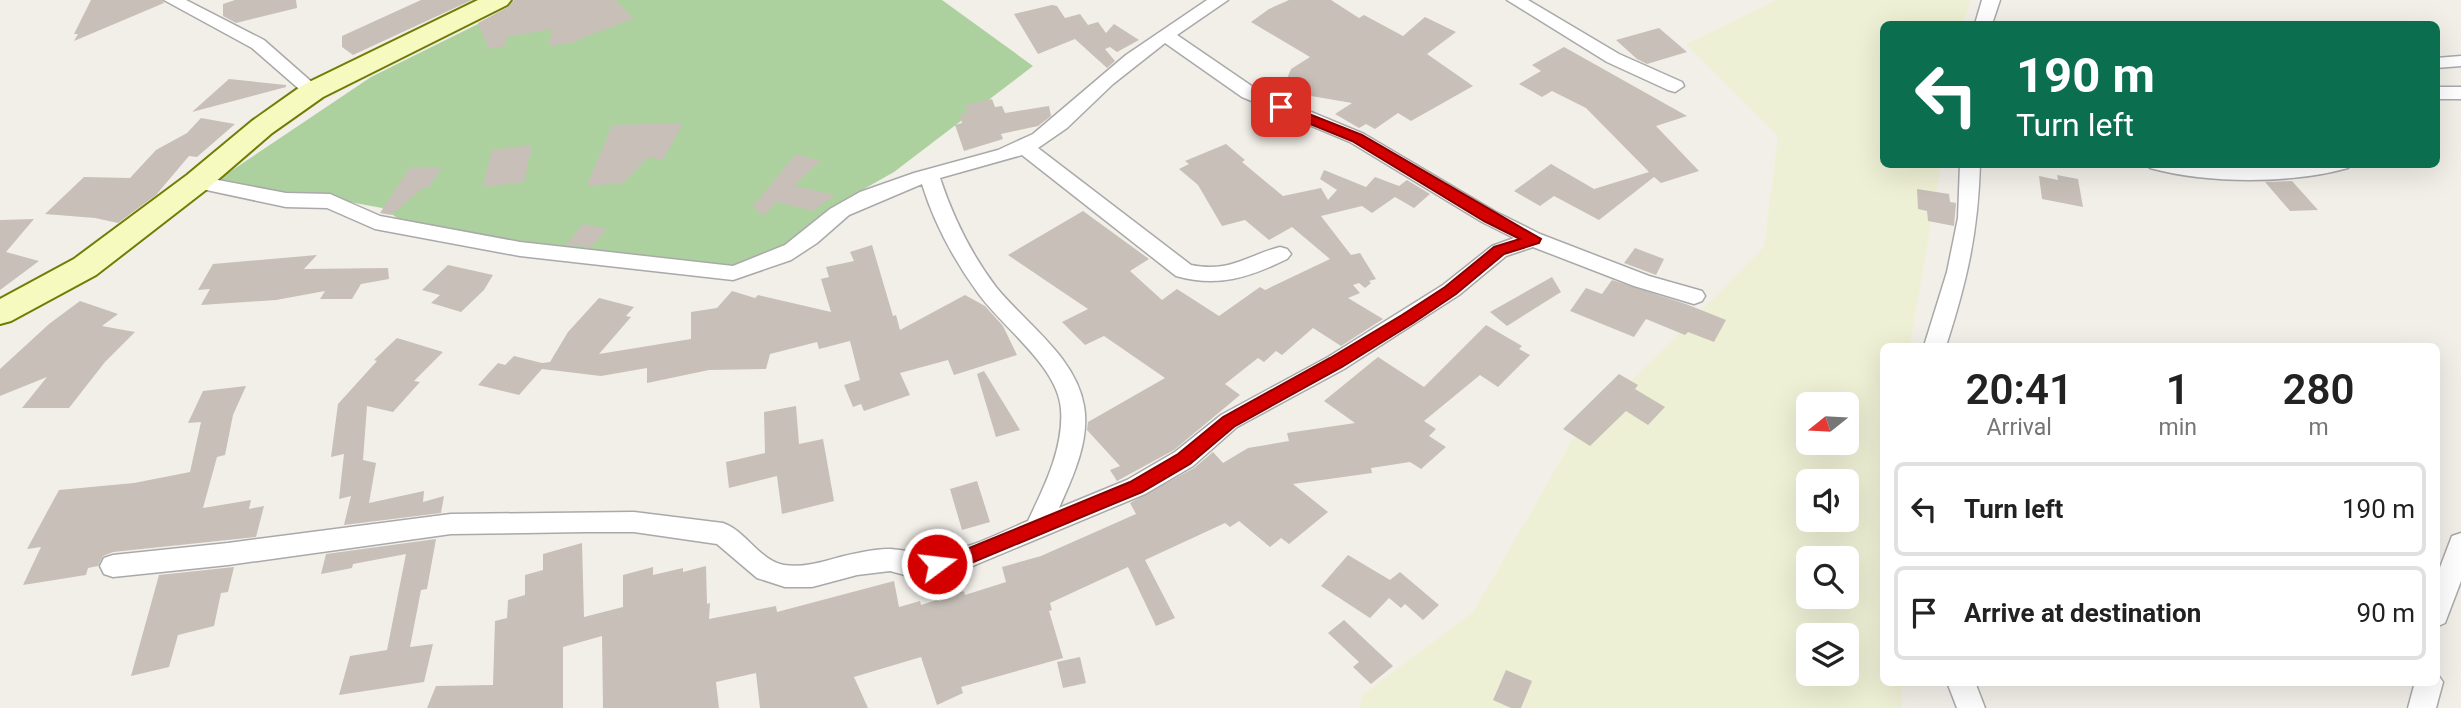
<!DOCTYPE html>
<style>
body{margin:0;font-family:Roboto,sans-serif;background:#f6f6f6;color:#222;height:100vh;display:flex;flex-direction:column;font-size:26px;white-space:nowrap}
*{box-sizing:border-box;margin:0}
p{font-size:23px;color:#767676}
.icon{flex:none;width:38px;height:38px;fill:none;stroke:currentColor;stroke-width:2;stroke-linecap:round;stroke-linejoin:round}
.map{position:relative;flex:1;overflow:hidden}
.drawer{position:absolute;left:1880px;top:343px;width:560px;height:343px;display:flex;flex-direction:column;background:#fff;border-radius:10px;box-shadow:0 7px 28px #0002}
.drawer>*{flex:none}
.hud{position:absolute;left:1880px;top:21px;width:560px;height:147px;border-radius:10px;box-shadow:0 7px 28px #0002;background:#0b6e4f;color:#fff;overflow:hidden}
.needle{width:46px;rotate:252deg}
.controls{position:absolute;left:1796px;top:392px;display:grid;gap:14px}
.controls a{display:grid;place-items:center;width:63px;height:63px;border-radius:10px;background:#fff;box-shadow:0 7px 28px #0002;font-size:35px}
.pin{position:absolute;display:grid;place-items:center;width:60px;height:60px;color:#fff;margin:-30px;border-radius:14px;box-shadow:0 4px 10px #0006}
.me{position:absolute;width:77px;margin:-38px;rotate:75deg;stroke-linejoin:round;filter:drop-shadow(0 0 5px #0008)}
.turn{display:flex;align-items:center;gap:24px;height:147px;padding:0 21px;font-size:32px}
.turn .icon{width:91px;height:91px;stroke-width:2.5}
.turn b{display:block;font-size:49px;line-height:60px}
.eta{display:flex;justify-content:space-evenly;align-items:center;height:119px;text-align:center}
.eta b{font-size:42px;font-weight:600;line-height:49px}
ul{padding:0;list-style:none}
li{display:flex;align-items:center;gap:21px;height:94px;margin:0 14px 10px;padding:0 7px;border:4px solid #e0e0e0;border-radius:10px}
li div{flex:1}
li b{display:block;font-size:26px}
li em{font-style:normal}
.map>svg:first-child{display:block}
.farmland{fill:#eef0d5;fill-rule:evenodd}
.forest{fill:#add19e}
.building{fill:#c7bfb8}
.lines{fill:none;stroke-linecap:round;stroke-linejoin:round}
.street-casing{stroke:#a9a9a9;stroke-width:3}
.secondary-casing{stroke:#707d05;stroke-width:4}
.street{fill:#fff;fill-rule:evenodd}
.secondary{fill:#f7fabf;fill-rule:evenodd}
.route{fill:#d40000;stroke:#8a0000;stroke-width:2}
</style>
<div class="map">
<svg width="2461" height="708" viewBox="0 0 2461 708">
<rect width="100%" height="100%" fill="#f2efe9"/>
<path class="farmland" d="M1777 0H1971L1962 24H1883V164L1941 165 1910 346H1883V682L1902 683V708H1359L1362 695 1474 611 1572 440 1764 247 1778 136 1686 44ZM1808 404H1846V443H1808ZM1808 481H1846V520H1808ZM1808 558H1846V597H1808ZM1808 635H1846V674H1808Z"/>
<path class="forest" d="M543 0H942L1033 66 894 172 848 198 806 238 742 271 425 236 382 208 328 198 207 187 371 77 490 18Z"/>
<path class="building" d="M91 0H162L164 3 74 41 78 34H74Z
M235 0H296L297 8 236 23 223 16V4Z
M421 0H472L353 55 342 47V36Z
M514 0H615L634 18 570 43 549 46 552 29 506 37 505 46 489 49 478 23 508 7Z
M1289 0H1331L1359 18 1364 15 1403 36 1425 17 1456 32 1427 54 1473 86 1411 121 1398 113 1375 129 1366 124 1359 128 1335 114 1352 103 1282 91 1291 69 1310 57 1251 22 1269 9Z
M1052 5 1057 6 1065 18 1080 14 1088 25 1098 22 1106 33 1114 24 1139 40 1117 52 1110 47 1105 49 1115 61 1107 68 1075 39 1038 54 1014 14Z
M1659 28 1687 52 1647 64 1637 59 1616 40Z
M1564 47 1687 116 1656 126 1699 171 1661 183 1654 177 1599 220 1554 196 1540 206 1514 191 1551 164 1594 189 1649 172 1586 108 1552 91 1542 97 1519 84 1541 71 1532 65Z
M229 79 286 85V87L192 112Z
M992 99 995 107 1002 106 1005 113 1049 106 1051 116 1038 126 1001 134 1003 139 964 151 955 125 962 123 960 114 968 113 965 105Z
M201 118 235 124 197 157 189 156 156 195 118 223 95 218 45 214 84 177 130 178 156 150 187 133Z
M683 123 663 160 648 157 623 183 587 186 612 125Z
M1226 144 1245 160 1242 162 1283 196 1321 188 1328 200 1337 190 1320 179 1324 170 1366 187 1375 177 1399 186 1407 180 1430 194 1414 208 1395 197 1372 213 1362 206 1321 216 1351 255 1360 253 1376 279 1369 281 1371 283 1365 288 1359 283 1353 285 1360 293 1348 298 1383 319 1341 346 1313 328 1282 355 1276 351 1264 362 1258 358 1225 384 1240 395 1174 450 1117 481 1110 470 1120 466 1087 430 1088 422 1165 378 1104 336 1085 345 1062 322 1088 309 1008 255 1083 211 1149 259 1130 271 1162 300 1177 289 1219 316 1260 287 1265 290 1330 259 1292 227 1269 240 1245 220 1222 226 1198 185 1179 169 1189 164 1185 161Z
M532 145 524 182 483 187 492 150Z
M796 154 820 161 794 186 835 195 813 211 777 202 763 216 753 206Z
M410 167H442L429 187H424L391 215 380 213Z
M2057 175 2078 179 2083 207 2042 199 2039 176 2058 180Z
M2292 181 2318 210 2290 211 2265 182Z
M1917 189 1949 194 1950 202 1956 203 1954 226 1928 221 1927 211 1918 209Z
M34 219 6 252 39 261 0 290V220Z
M583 224 607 229 591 247 566 245Z
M872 245 893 316 896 315 900 330 965 295 985 306 1003 326 1017 355 954 375 948 360 900 373 910 395 864 411 861 404 853 407 844 385 860 380 850 341 819 349 817 342 770 354 766 369 709 370 647 383V368L601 376 542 369 519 395 478 385 498 363 505 365 514 356 542 363 550 362 568 332 599 298 634 307 626 316 631 317 599 354 691 339V312L717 308 732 291 755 298 758 295 831 312 821 279 829 277 826 267 854 261 850 252Z
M1635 248 1664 259 1656 275 1624 263Z
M317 255 304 269 388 268 389 279 361 284 352 299H320L325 291 276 300 201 305 210 289 198 290 213 264Z
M448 265 493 275 484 290 461 312 431 303 440 295 422 290Z
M1552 277 1561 292 1507 326 1490 312Z
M1612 280 1686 304 1726 320 1714 342 1688 332 1685 335 1646 319 1634 337 1570 311 1586 288 1602 294Z
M80 301 118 314 102 326 135 332 105 362 69 408H22L47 377 0 396V369L49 324Z
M1486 325 1522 346 1519 349 1530 355 1498 387 1480 375 1424 421 1436 429 1429 436 1446 447 1421 469 1410 462 1371 468 1372 473 1293 484 1328 512 1289 544 1281 538 1270 547 1239 521 1230 527 1225 523 1145 560 1175 618 1156 626 1128 567 1050 603 1052 610 1049 611 1063 658 961 687 963 693 937 705 921 657 854 677 868 708H760L756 673 716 682 719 708H603L602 636 563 647V708H427L436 686 493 685 495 621 507 618 508 600 525 595V575L543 570V554L582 543 584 617 623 607V575L653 567V575L683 568V572L706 566 707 604 710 603 709 619 776 606 777 612 894 581 899 607 920 601 921 605 964 591 965 595 1006 582 1002 567 1041 556 1136 514 1130 503 1194 468 1213 452 1223 463 1248 448 1289 441 1287 433 1355 423 1324 401 1378 357 1424 387Z
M397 338 443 352 414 381 420 382 393 412 367 406 363 460 376 463 369 503 424 491 423 502 444 496 441 513 344 525 351 496 339 499 344 454 331 457 338 404 377 361 374 360Z
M984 371 1020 430 996 437 977 374Z
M1619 374 1638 385 1635 389 1665 407 1648 425 1626 411 1590 446 1563 429Z
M246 386 233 415 225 455 217 457 203 508 251 500 249 509 264 506 256 537 113 552 103 556 98 566 88 568 86 575 23 585 41 547 27 549 59 490 134 483 190 472 201 422 188 423 203 391Z
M796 406 799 444 823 439 834 501 782 514 777 476 729 488 726 462 765 453 764 412Z
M977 481 990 522 962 530 950 489Z
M436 539 427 589 421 590 410 647 433 644 424 682 339 695 350 656 387 650 406 554 353 564 352 568 321 574 326 554Z
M1348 555 1390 580 1400 572 1439 605 1423 620 1405 604 1401 608 1389 598 1370 618 1321 586Z
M234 567 228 592 221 593 214 626 178 635 169 667 131 676 159 575Z
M1344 620 1393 666 1371 684 1353 667 1359 662 1328 633Z
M1080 657 1086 683 1063 688 1057 662Z
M1506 670 1532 681 1521 708H1511L1493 700Z"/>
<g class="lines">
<g class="street-casing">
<path id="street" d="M164 0H186L264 40 322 91 320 95H306L252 48Z
M1207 0H1228L1177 35 1256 89 1364 134 1496 212 1540 234 1649 276 1702 291 1705 296 1702 301 1694 304 1634 286 1533 247 1506 256 1459 295 1344 369 1237 427 1193 466 1145 494 965 569 937 575H905L890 571 857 575 812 587H785L757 578 717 544 634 532H586L451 534 228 565 113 577 104 574 100 566 104 558 113 555 228 543 451 514 634 512 723 523C746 531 760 561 784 565 810 569 833 557 858 553 867 551 880 549 890 549 906 550 920 555 937 553 969 550 999 533 1028 521 1044 487 1064 448 1061 409 1058 366 1002 327 978 293 954 260 934 223 922 184L849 215 817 243 791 260 733 280 520 256 375 229 327 208 286 207 197 188 190 187 187 182 190 177 197 176 286 193 330 194 380 216 520 242 733 266 785 245 830 209 860 192 914 173 998 150 1033 134 1126 55ZM1165 43 1242 97 1350 142 1482 222 1514 238 1492 246 1443 285 1328 357 1221 415 1175 452 1127 480 1059 508C1073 477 1090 440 1084 406 1076 357 1025 323 996 287 971 254 953 217 940 178L1022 155 1176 276C1218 288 1250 277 1287 259L1291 254 1287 249 1280 247C1246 256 1229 273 1191 265L1038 148 1067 128 1113 84Z
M1507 0H1528L1619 54 1682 82 1684 86 1675 92 1668 90 1607 62Z
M1982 0H2000L1992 24H1975Z
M2461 56V66L2436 68V58Z
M2436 87H2461V99H2436Z
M1960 164H1980C1978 233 1967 281 1946 346H1924L1947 272 1958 218Z
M2147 164H2351L2348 168C2291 184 2208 184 2150 168Z
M2461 533V581L2445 623 2436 627V578L2452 536Z
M2436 672 2443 682 2436 708H2408L2415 682H2436Z
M1947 682H1975L1985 708H1957Z"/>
</g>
<g class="secondary-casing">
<path id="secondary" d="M478 0H511L507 5 323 97 272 133 207 189 96 275 11 321 0 324V299L74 259 187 175 252 121 303 85Z"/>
</g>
<use href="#street" class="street"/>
<use href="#secondary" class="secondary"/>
</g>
<path class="route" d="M1281 103 1362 135 1541 239 1539 243 1504 254 1456 294 1413 323 1342 367 1235 426 1190 464 1142 492 971 563 937 572 931 569 928 564 931 559 962 551 1130 482 1178 454 1223 417 1330 358 1402 315 1445 287 1494 247 1520 239 1484 221 1352 141 1276 110V105Z"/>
</svg>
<div class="controls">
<a><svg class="needle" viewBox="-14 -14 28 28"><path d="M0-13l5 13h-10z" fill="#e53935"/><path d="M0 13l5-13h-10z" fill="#767676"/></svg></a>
<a><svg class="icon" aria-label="sound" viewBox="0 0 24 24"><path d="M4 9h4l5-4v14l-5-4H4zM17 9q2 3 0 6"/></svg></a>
<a><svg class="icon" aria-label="search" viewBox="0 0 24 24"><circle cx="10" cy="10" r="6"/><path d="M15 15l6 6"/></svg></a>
<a><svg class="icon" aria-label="layers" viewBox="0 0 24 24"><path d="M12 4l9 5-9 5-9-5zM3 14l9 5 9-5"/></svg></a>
</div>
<div class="pin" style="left:1281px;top:107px;background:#d93025"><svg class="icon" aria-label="arrive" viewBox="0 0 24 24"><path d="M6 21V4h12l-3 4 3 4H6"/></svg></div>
<svg class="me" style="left:937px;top:564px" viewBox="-20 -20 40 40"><circle r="17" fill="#d40000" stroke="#fff" stroke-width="3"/><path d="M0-11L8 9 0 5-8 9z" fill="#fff"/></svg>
<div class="hud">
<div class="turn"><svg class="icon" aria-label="left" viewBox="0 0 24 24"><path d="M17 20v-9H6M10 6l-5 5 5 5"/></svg><div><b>190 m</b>Turn left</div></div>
</div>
<section class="drawer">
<div class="eta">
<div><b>20:41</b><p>Arrival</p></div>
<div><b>1</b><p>min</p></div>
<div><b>280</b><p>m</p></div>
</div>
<ul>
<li><svg class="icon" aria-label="left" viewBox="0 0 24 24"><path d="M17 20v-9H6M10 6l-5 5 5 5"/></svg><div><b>Turn left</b></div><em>190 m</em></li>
<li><svg class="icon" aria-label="arrive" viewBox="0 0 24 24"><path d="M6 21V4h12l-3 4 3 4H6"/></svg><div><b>Arrive at destination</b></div><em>90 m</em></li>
</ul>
</section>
</div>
